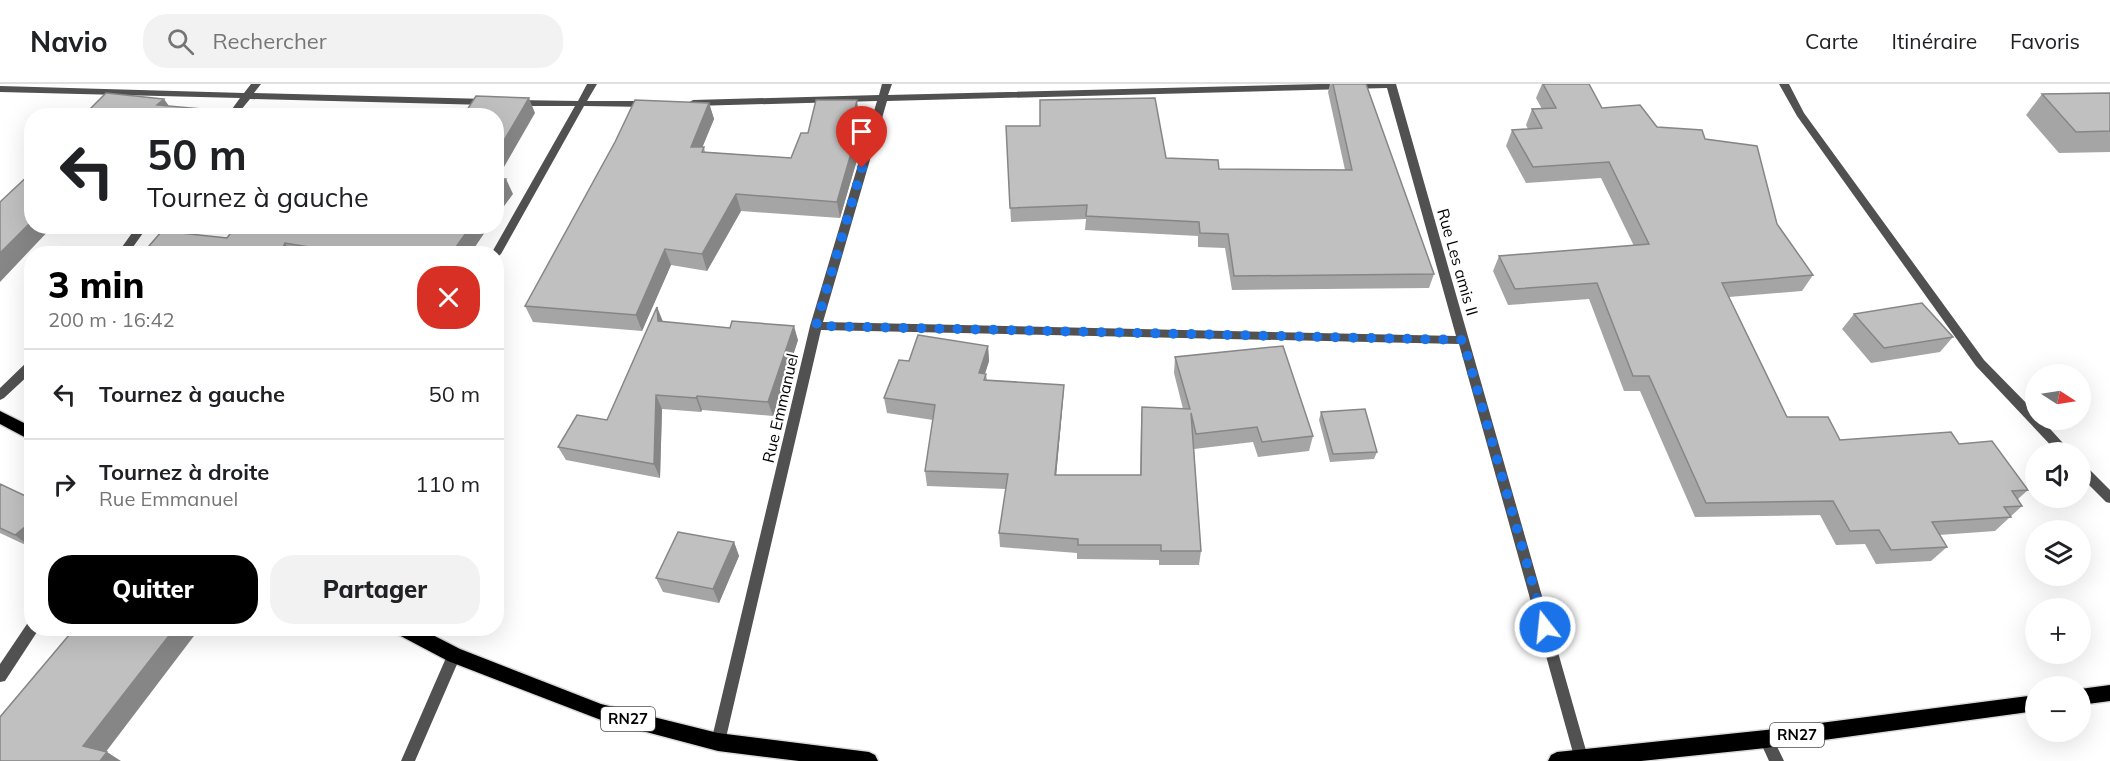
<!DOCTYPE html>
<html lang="fr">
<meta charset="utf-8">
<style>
body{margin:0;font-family:Mulish,sans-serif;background:#f2f2f2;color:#202124;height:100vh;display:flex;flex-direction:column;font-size:22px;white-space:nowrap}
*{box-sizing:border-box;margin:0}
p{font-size:20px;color:#757577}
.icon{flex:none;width:33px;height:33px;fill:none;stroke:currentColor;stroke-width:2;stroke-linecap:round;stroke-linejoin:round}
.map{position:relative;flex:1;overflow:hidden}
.drawer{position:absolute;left:24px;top:162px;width:480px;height:390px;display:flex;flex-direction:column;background:#fff;border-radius:24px;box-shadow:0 6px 24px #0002}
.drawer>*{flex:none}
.guide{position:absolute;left:24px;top:24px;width:480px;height:126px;border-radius:24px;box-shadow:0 6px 24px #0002;background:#fff;color:#202124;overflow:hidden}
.needle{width:39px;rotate:102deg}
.tools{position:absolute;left:2025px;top:280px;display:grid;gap:12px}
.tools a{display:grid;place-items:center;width:66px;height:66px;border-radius:50%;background:#fff;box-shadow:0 6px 24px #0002;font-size:30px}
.pin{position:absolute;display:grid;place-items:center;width:51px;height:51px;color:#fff;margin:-62px -26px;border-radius:50% 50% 50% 0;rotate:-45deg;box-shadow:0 0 6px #0007}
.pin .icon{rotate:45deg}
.me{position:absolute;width:66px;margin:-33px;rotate:344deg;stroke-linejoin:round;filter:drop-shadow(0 0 4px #0008)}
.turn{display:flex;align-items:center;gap:21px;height:126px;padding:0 24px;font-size:27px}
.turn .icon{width:78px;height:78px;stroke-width:2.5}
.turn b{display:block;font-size:42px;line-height:51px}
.round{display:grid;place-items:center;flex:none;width:63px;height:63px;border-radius:24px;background:#f2f2f2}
.headline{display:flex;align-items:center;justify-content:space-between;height:102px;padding:0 24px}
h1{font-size:36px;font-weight:800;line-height:45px;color:#000}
.action{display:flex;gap:12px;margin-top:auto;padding:12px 24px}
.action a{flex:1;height:69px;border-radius:24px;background:#000;color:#fff;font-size:24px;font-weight:800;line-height:69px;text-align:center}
.action a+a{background:#f2f2f2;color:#202124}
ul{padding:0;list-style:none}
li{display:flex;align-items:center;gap:18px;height:90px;padding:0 24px;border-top:2px solid #e0e0e0}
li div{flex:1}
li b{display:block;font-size:22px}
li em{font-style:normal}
header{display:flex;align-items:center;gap:36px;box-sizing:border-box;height:84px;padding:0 30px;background:#fff;border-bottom:2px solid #e0e0e0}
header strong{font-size:28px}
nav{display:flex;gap:33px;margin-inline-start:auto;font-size:21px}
.search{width:420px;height:54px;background:#f2f2f2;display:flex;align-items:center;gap:15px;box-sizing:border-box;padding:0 21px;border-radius:24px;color:#757577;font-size:22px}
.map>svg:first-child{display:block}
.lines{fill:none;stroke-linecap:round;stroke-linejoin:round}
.primary-casing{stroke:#dbdbdb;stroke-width:3}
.minor{fill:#515151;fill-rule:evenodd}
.primary{fill:#000;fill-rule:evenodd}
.wall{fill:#a5a5a5}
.shaded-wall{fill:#868686}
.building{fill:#c0c0c0;stroke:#868686;stroke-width:1.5}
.route{stroke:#1a73e8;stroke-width:10;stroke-dasharray:0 18}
.labels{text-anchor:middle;stroke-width:4.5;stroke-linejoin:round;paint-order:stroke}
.shield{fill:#fff;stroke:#4c4c4c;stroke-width:1.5}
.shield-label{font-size:15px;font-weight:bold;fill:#000}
.street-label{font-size:16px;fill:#000;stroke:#fff}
</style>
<header>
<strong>Navio</strong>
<div class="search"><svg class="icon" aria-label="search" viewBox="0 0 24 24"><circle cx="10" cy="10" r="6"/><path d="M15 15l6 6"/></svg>Rechercher</div>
<nav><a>Carte</a><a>Itinéraire</a><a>Favoris</a></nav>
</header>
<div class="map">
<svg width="2110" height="677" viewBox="0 0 2110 677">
<rect width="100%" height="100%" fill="#fff"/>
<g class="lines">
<g class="primary-casing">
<path id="primary" d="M0 327 32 343V357L0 340Z
M393 544H419L460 565 601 620 718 649 869 668 875 671 878 677H799L718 667 601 636 448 577 395 549Z
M2110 601V617L2080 621V605Z
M2036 611V627L1766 664 1641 677H1548L1551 671 1557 668 1766 646Z"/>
</g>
<path class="minor" d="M251 0H261L254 9 487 15 492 18 487 21 250 15 236 32H227L240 14 0 8V2L244 9Z
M587 0H597L587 17H649L654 20 649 23 584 22 501 170 496 174V170H491L575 22H516L511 19 516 16 578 17Z
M882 0H892L888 11 1319 0H1396L1589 677 1575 676 1459 260 821 246 725 658 723 663 718 665 713 663 711 658 810 242 877 17 693 22 688 19 693 16 879 11ZM1387 4 1456 252 823 238 887 17Z
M1779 0H1789L1804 29 1984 276 2036 329V336H2042L2072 369H2058L1976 282 1797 32Z
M137 142H148L128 170H117Z
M32 276V288L4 314 0 316V304L28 277Z
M2080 379 2084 380 2110 406V419L2106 418 2080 392Z
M32 538V544H39L37 548 5 597 0 598V580L27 540Z
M454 565 459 567 461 571 415 677H401L449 567Z
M1766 648 1771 650 1784 677H1769L1759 655 1761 650Z"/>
<use href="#primary" class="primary"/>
</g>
<path class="wall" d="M1330 0H1333L1434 190 1429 204 1232 206 1225 164 1198 163V152L1085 146 1086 135 1011 138 1006 42 1219 85 1345 86 1328 8Z
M1542 0H1589L1602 24 1657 43 1705 55 1777 140 1813 191 1802 207 1729 213 1787 333 1840 356 1959 360 2028 406 2018 415 2022 422 1995 447 1939 451 1947 463 1931 477 1876 480 1865 460 1836 461 1820 431 1695 433 1640 307H1624L1589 215 1508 221 1493 187 1499 172 1634 162 1601 94 1526 99 1506 62 1512 46 1528 45 1526 41 1532 25H1542L1536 14Z
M2110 9V68L2059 69 2026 31 2042 10Z
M709 19 714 35 702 63H704L705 68 791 74 808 49 859 33 855 52H856L859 69 840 134 741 127 707 187 671 181 642 247 533 238 525 222Z
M236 142H489L470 170H142L227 154Z
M657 223 663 238 798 256 773 332 702 326 701 328 662 325 660 394 566 376 558 363 607 336Z
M1854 230 1953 253 1940 268 1871 279 1842 245Z
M988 262 989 277 985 290H986L987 296 1064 301 1063 316 1056 391H1140L1141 338 1142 323 1183 325 1174 289 1175 273 1313 352 1309 367 1258 373 1253 358 1194 365 1201 467 1199 481H1159V476L1077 475V469L1000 463 999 449 1006 405 927 402 925 387 933 336 887 329 884 314Z
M1321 328 1377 368 1374 375 1330 378 1319 336Z
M0 400 32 415V464L0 449Z
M734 458 739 472 719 519 663 508 656 494Z"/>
<path class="shaded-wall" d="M529 14 535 29 496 97V70Z
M164 15 174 29 157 21Z
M857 16 859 33 853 65 856 52 859 69 840 134 837 118Z
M709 19 714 35 696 79 691 63Z
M215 26 219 32H210Z
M506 95 513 110 496 133V108Z
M736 110 741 127 707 187 702 170Z
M32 137V142H53L0 198V169Z
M471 142H489L470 170H451Z
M285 159 292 170H281L280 169Z
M665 165 671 181 642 247 636 231Z
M657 223 663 238 658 237Z
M794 242 798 256 773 332 768 318Z
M988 262 989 277 980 304 979 289Z
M1064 301 1063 316 1055 405V391Z
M656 311 662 325 660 394 654 380Z
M697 312 702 326 701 328 696 314Z
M32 437V464L15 451Z
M734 458 739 472 719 519 713 505Z
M175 544H200L102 673 83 662Z
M107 668 121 677H100Z"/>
<path class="building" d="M1333 0H1366L1434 190 1234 192 1228 150 1200 149 1199 138 1086 132 1087 121 1010 124 1006 42H1040V16L1155 14 1166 74 1218 76 1219 85 1352 86Z
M1543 0H1589L1602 24 1640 21 1657 43 1702 46 1705 55 1757 62 1777 140 1813 191 1722 199 1787 333H1828L1840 356 1951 348 1959 360 1992 357 2028 406 2012 407 2022 422 2004 423 2011 433 1932 438 1947 463 1891 466 1879 446 1850 447 1833 417 1706 419 1649 292H1633L1597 199 1515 205 1499 172 1649 160 1609 78 1533 83 1512 46 1542 44 1532 25 1556 24Z
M106 9 164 15 157 21 215 26 210 32H83Z
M2110 9V47L2076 48 2042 10Z
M476 12 529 14 496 70V32H463Z
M635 16 709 19 691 63H704L702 68 791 74 801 49H808L816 16H857L849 52H856L837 118 736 110 702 170 665 165 636 231 525 222 615 58Z
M32 88V137L0 169V118Z
M496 94 506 95 496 108Z
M236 142H471L451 170H352L285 159 280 169 142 170 162 147 227 154Z
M1922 219 1953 253 1884 264 1854 230Z
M657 223 658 237 730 244 732 237 794 242 768 318 697 312 696 314 656 311 654 380 558 363 577 331 607 336Z
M918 251 988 262 979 289 986 290 984 296 1064 301 1055 391H1141L1142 323 1190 325 1175 273 1283 262 1313 352 1262 358 1257 343 1196 350 1191 329 1201 467H1161V461H1078V455L999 449 1008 390 925 387 935 321 884 314 899 276 909 277Z
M1365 325 1377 368 1333 370 1321 328Z
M0 400 32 415V437L15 451 0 444Z
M678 448 734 458 713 505 656 494Z
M75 544H175L83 662 107 668 100 677H0V633Z"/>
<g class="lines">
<path class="route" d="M862 84 816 242 1463 256 1545 543"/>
</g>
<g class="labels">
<g class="shield">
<rect x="601" y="623" width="54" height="24" rx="4.5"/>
<rect x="1770" y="639" width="54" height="24" rx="4.5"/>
</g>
<g class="shield-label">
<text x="628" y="640">RN27</text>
<text x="1797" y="656">RN27</text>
</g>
<g class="street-label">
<text transform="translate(1458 178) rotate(74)" y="6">Rue Les amis II</text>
<text transform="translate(780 324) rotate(-77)" y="6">Rue Emmanuel</text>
</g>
</g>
</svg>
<div class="tools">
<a><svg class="needle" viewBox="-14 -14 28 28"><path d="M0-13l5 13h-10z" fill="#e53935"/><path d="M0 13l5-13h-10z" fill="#757577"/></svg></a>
<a><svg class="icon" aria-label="sound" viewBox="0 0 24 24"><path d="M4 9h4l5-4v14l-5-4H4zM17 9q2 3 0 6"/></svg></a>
<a><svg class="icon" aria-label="layers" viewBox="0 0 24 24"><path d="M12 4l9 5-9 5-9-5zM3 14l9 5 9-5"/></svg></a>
<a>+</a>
<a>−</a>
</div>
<div class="pin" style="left:862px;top:84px;background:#d93025"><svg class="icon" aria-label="arrive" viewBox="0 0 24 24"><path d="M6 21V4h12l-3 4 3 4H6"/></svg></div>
<svg class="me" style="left:1545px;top:543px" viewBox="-20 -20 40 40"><circle r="17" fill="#1a73e8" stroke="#fff" stroke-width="3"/><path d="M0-11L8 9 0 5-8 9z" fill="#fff"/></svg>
<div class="guide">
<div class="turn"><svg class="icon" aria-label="left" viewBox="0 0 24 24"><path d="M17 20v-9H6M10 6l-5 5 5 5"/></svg><div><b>50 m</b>Tournez à gauche</div></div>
</div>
<section class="drawer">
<div class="headline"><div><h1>3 min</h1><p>200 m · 16:42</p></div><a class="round" style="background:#d93025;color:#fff"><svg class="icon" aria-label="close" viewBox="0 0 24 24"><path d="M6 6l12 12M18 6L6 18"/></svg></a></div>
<ul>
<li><svg class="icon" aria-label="left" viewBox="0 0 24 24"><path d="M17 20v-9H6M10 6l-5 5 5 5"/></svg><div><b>Tournez à gauche</b></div><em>50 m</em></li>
<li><svg class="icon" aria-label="right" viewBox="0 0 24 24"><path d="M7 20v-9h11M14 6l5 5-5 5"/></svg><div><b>Tournez à droite</b><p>Rue Emmanuel</p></div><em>110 m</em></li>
</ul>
<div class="action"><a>Quitter</a><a>Partager</a></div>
</section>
</div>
